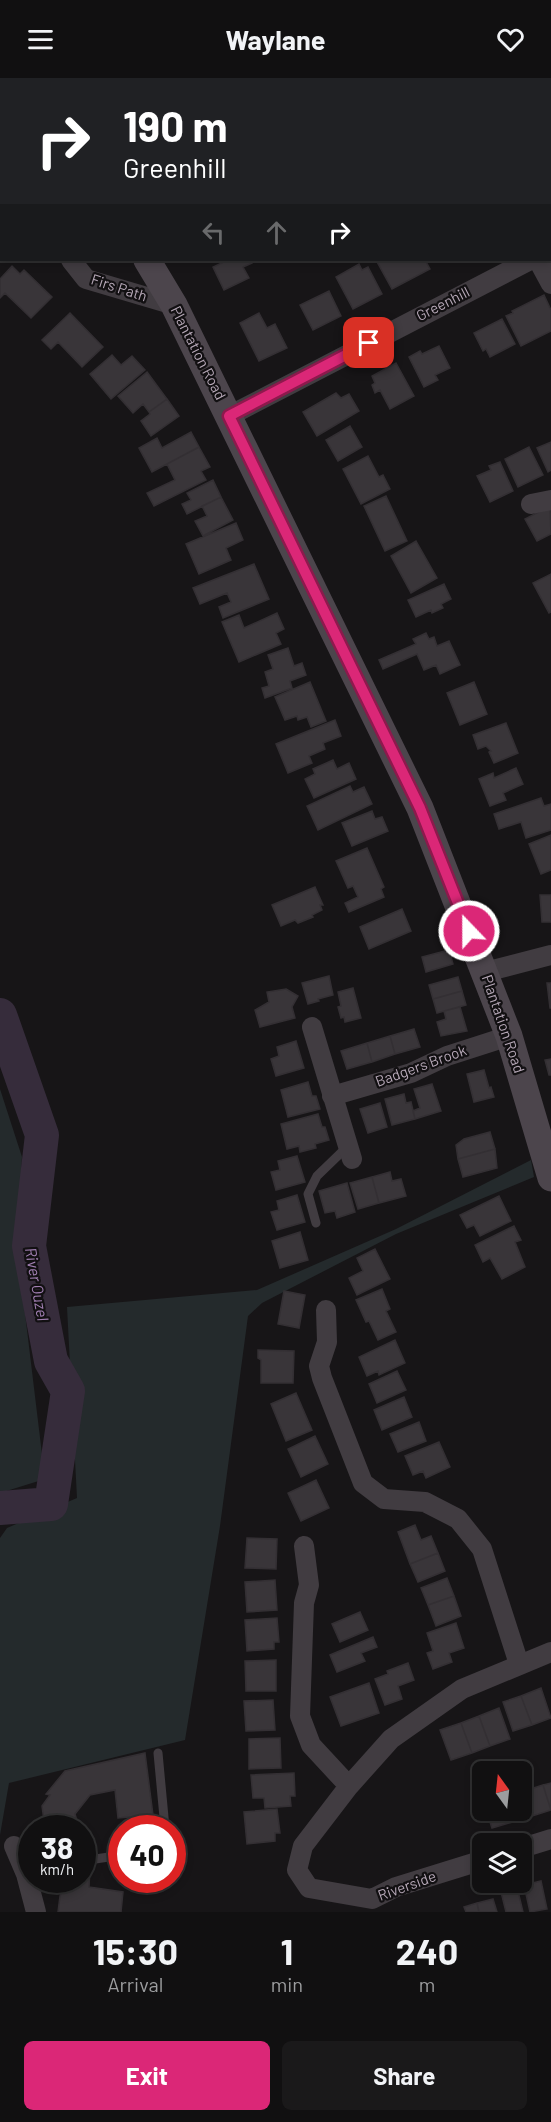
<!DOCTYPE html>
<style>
body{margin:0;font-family:Barlow,sans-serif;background:#1a191a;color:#f1f3f6;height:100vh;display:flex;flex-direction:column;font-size:22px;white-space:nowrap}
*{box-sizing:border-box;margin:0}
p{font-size:20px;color:#9c9d9f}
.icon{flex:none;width:33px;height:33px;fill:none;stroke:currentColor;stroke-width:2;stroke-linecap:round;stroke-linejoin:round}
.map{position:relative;height:1834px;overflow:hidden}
.details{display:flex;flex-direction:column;background:#111011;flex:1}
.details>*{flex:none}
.top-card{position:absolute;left:0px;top:0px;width:552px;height:183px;box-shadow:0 3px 9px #0003,0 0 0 2px #303031;background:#202124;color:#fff;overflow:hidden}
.needle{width:39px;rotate:345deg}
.fabs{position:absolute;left:472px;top:1683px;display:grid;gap:12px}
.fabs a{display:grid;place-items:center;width:60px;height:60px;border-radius:9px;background:#111011;box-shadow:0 3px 9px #0003,0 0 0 2px #303031;font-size:30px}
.speed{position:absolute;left:18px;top:1737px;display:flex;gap:12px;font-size:30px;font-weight:700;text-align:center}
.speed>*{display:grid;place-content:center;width:78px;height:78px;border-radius:50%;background:#111011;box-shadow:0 3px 9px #0003,0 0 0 2px #303031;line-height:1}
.speed small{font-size:15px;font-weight:400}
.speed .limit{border:9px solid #d22;background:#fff;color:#111}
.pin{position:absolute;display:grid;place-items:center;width:51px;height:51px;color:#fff;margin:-26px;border-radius:12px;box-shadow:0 3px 9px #0006}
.me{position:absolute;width:66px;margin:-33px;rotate:338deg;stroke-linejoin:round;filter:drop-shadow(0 0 4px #0008)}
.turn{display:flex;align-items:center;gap:21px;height:126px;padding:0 24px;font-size:27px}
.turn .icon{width:78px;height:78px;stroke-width:2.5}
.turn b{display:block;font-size:42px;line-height:51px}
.lanes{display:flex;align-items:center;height:57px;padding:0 24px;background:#0003;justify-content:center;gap:30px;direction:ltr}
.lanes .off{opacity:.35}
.eta{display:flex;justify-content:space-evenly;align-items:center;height:102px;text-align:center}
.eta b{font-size:36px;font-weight:700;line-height:42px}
.action{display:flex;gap:12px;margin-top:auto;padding:12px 24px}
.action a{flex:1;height:69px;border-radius:9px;background:#db2777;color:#fff;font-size:24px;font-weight:700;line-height:69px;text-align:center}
.action a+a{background:#1a191a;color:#f1f3f6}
header{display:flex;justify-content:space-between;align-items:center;height:78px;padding:0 24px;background:#111011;font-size:27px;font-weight:700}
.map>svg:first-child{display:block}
.green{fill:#242a2c}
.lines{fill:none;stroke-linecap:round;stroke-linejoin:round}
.river{stroke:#362c3b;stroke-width:34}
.building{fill:#393539;stroke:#332f33;stroke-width:1.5}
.lane{stroke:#413c41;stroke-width:9}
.street{stroke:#413c41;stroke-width:20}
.secondary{stroke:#4c454c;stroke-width:27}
.route-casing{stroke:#8e194d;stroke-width:15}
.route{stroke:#db2777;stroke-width:10}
.labels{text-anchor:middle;stroke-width:4.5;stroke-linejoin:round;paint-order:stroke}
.street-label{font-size:15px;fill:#b6a8b7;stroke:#121012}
.water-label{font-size:16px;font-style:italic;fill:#a17fb2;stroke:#121012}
</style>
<header><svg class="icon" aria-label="menu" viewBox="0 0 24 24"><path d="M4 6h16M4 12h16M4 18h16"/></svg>Waylane<svg class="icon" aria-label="heart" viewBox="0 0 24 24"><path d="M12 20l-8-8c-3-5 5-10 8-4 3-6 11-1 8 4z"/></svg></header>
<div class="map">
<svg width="551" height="1834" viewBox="0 0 551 1834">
<rect width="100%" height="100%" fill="#171517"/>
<path class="green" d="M0 1011 22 1079 17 1169 45 1401 0 1415Z
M531 1082 534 1099 396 1156 262 1225 248 1238 220 1448 185 1662 9 1705 0 1757V1460L7 1450 77 1420 67 1229 257 1212 396 1151Z"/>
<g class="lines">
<path class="river" d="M0 937 42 1057 29 1168 51 1283 68 1313 51 1426 0 1430"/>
</g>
<path class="building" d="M273 0H327L326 2Z
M228 182H251L252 185 243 189 249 200 224 212 213 189Z
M376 182H425L430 191 392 211Z
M359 186 362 192 368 189 382 216 353 231 336 199Z
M12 188 20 196 24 192 52 219 31 240 5 215 0 220V201Z
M329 213 341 238 313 252 300 227Z
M544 217 551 232V253L521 268 506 238 513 235 512 233Z
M70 235 103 269 82 289 58 264 51 271 42 262Z
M259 235 267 250 275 246 287 270 259 283 240 245Z
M502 241 515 266 490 279 486 271 483 273 474 255Z
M439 268 450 290 435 297 438 302 424 309 409 279 420 273 422 276Z
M112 277 121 287 132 278 145 292 111 321 90 296Z
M396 285 414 318 390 331 380 312 375 315 372 307 375 305 372 298Z
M147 294 167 321 149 334 143 326 133 335 118 318Z
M336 315 341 320 349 316 359 333 317 358 303 334Z
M167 321 179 338 151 358 141 343 150 336 149 334Z
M350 348 362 369 338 383 326 362Z
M191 354 199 369 152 394 139 370 157 360 162 370Z
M551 364V392L548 394 537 370Z
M199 369 210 389 201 393 206 402 154 428 147 415 175 402 167 386Z
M529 369 543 397 518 409 505 381Z
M368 378 379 399 383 397 390 411 361 426 343 391Z
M500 384 513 413 490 424 477 398 491 392 489 388Z
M213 402 221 419 187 436 182 426 191 422 187 415Z
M386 418 407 463 385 473 364 428Z
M221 419 233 442 203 458 195 443 207 438 202 428Z
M550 428 551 456 537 463 525 441Z
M236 445 243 462 226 470 231 482 199 496 186 466Z
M416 463 437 500 411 515 391 478Z
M254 486 269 521 223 540 219 529 231 524 227 515 200 526 193 510Z
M551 496V534L549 535 533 505Z
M444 506 451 521 441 526 443 530 432 535 431 532 416 539 408 522Z
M277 535 284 551 276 555 281 566 239 584 222 544 239 537 244 550Z
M426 555 429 561 434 559 437 568 449 563 460 587 440 596 436 587 424 592 417 576 383 591 379 582 416 566 413 561Z
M288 570 294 588 302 585 306 597 290 603 292 610 265 620 262 610 269 608 265 594 273 591 268 577Z
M310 604 326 643 311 649 307 639 298 642 297 638 285 642 275 619Z
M474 604 487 636 460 647 447 615Z
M335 642 341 658 323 665 325 671 309 678 312 685 288 695 276 666Z
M506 645 518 675 494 685 489 674 491 673 486 668 478 671 473 657Z
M333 682 337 691 349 685 356 701 314 720 305 701 315 696 313 691Z
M516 690 523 706 503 715 506 722 490 728 479 701 493 695 494 700Z
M350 708 353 714 364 709 372 726 318 752 307 728Z
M541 720 544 728 551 726V752L526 760 521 744 499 751 494 736Z
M372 733 375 741 382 739 388 753 352 768 342 745Z
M551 757V792L541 796 529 766Z
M367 770 384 809 381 811 384 819 349 834 345 825 358 819 353 808 348 810 336 783Z
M315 809 323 827H320L322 832 312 837 313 839 298 845 295 842 281 848 272 827Z
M540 817H551V844H542Z
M402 831 411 853 369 871 360 849Z
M449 872 453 886 426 894 422 879Z
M329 898 333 917 318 921 319 923 308 926 302 905Z
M458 899 462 913 433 921 429 907Z
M547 905H551V930H550Z
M353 910 361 940 345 944 344 939 341 940 338 929 341 928 338 914Z
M286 911 298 918 292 929 295 940 260 949 255 932 269 924 267 914Z
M462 913 466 927 437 935 433 921Z
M460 929 467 953 441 958 437 944 446 941 444 933Z
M414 951 420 969 395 976 390 958Z
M390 958 395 976 372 984 367 965Z
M296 963 304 990 276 998 271 981 279 978 277 969Z
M367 965 372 984 347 991 341 973Z
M551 981V997H549L545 982Z
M484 992 489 1010 491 1009 494 1019 474 1024 467 996Z
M308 1004 312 1018H316L320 1031 288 1039 281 1012Z
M432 1006 441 1033 415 1041 413 1033 420 1030 414 1011Z
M404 1016 406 1025 411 1024 415 1041 392 1047 385 1021Z
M380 1025 387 1049 368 1055 360 1031Z
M318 1036 322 1049H325L329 1062 315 1066 316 1070 300 1074 299 1068 287 1071 281 1046Z
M490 1054 495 1071 458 1081 456 1067 464 1061Z
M495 1071 497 1090 463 1099 458 1081Z
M297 1078 305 1104 276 1112 271 1094 280 1092 278 1083Z
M390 1094 392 1103 401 1101 406 1118 379 1125 372 1099Z
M372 1099 379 1125 358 1131 350 1105Z
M347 1105 355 1134 337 1140 335 1133 325 1135 319 1113Z
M297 1117 305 1144 277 1152 271 1134 279 1132 277 1123Z
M499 1118 511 1143 480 1158 474 1147 467 1150 460 1137Z
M514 1148 521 1162 515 1164 525 1189 502 1201 490 1180 483 1184 475 1167Z
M300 1154 308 1182 280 1190 272 1163Z
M375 1171 390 1201 357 1217 349 1200 363 1193 357 1180Z
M382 1211 390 1231 386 1233 396 1254 378 1262 369 1243 366 1244 356 1222Z
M284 1213 305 1217 299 1250 278 1246Z
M395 1262 405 1285 379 1297 378 1293 367 1298 359 1279Z
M258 1272 294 1273 293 1305H261V1282L258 1280Z
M397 1293 406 1312 377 1325 369 1306Z
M296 1315 312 1352 286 1363 271 1326Z
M404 1319 412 1339 382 1352 374 1332Z
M419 1344 426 1363 398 1374 390 1356Z
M315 1358 328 1386 301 1399 288 1371Z
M439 1364 450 1389 426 1400 423 1393 413 1397 405 1378Z
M316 1402 329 1430 301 1443 288 1415Z
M415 1447 421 1462 431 1458 438 1475 410 1486 398 1454Z
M247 1460 277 1461 276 1491 245 1490Z
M438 1475 445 1493 418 1504 410 1486Z
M447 1500 454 1518 428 1527 421 1510Z
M275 1502 277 1532 247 1534 245 1504Z
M454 1518 461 1538 436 1548 428 1527Z
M360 1534 368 1552 340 1564 332 1546Z
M277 1540 279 1564H274V1571L247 1573 245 1542Z
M456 1545 464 1570 449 1575 452 1584 433 1591 427 1575 433 1573 427 1555Z
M373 1559 377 1569 361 1575 365 1583 337 1594 330 1577Z
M276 1582V1613H246L245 1583Z
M408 1585 414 1602 398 1608 402 1621 385 1627 375 1601 388 1596 387 1593Z
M369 1605 379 1635 341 1648 330 1619Z
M541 1610 551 1640 532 1647 521 1618Z
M521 1618 532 1647 513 1653 503 1624Z
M273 1622 275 1652 246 1653 244 1623Z
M499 1630 510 1661 490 1668 479 1638Z
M479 1638 490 1668 472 1675 461 1645Z
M461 1645 472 1675 451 1682 440 1652Z
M280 1660 281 1690 249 1691V1661Z
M145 1675 153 1737 118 1740 115 1712 90 1717 75 1736 79 1750H45L42 1728 50 1717 46 1716 65 1693Z
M294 1695 295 1718H290L291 1728 265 1730 264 1720H253L251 1697Z
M551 1705V1732L543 1707Z
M543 1707 551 1732 532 1738 524 1713Z
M522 1724 527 1740 509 1745 506 1732H522Z
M277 1731 280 1755H275V1763L247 1766 244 1734Z
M486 1732H506L509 1745 492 1750Z
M82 1791H90L89 1809 123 1814 121 1834H58L60 1818 68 1802H82Z
M541 1803 547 1831 530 1834 524 1807Z
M517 1809 523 1834H506L501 1814Z
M493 1821 497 1834H479L477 1825Z
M477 1825 479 1834H466L464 1829Z"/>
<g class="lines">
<path class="lane" d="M316 1145 308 1116 317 1098 348 1068
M158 1675 165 1750
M82 1783 122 1777"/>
<path class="street" d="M227 2 229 0
M0 160H2
M550 171H551
M71 182 86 201 174 227
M538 182 551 206
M229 338 530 182
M531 426 551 422
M485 894 551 877
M312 949 352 1081
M332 1018 411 995 447 978 509 958
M326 1232 327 1264 319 1288 322 1300 363 1405 384 1421 425 1424 458 1441 482 1471 519 1586
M304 1468 309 1507 304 1525 300 1638 311 1667 349 1708
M14 1768 26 1796 36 1834
M522 1770 551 1761
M483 1782 396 1809 372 1821 309 1810 297 1792 303 1768 349 1708 391 1661 462 1611 551 1574"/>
<path class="secondary" d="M23 0 25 2
M147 182 174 227 420 730 509 958 551 1100"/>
</g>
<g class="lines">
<g class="route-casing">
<path id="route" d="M369 265 229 338 420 730 469 853"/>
</g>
<use href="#route" class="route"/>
</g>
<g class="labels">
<g class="street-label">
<text transform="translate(119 210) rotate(18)" y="5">Firs Path</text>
<text transform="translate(443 226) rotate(-27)" y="5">Greenhill</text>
<text transform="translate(198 275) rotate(63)" y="5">Plantation Road</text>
<text transform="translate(503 946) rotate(71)" y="5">Plantation Road</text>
<text transform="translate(421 988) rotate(-20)" y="5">Badgers Brook</text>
<text transform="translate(407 1808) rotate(-20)" y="5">Riverside</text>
</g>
<g class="water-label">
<text transform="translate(37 1206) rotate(80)" y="6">River Ouzel</text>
</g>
</g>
</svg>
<div class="fabs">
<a><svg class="needle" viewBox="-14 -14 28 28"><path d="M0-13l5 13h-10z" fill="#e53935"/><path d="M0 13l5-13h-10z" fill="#9c9d9f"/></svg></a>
<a><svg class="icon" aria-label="layers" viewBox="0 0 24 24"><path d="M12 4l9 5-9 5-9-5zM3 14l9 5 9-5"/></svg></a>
</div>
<div class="speed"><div>38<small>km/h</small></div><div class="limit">40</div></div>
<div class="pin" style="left:369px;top:265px;background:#d93025"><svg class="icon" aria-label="arrive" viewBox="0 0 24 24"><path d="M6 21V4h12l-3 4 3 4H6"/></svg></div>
<svg class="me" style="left:469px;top:853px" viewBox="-20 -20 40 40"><circle r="17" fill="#db2777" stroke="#fff" stroke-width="3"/><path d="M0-11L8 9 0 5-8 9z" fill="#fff"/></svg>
<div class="top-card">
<div class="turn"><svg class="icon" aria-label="right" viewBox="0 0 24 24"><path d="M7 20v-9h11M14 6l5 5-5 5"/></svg><div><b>190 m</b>Greenhill</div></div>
<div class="lanes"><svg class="icon off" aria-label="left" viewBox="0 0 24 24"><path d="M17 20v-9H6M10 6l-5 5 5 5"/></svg><svg class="icon off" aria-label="ahead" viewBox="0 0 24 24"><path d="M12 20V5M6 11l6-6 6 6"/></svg><svg class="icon" aria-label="right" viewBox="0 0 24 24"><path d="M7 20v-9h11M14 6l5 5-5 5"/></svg></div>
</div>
</div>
<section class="details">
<div class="eta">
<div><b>15:30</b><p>Arrival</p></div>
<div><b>1</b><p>min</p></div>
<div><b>240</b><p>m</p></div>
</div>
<div class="action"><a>Exit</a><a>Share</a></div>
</section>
